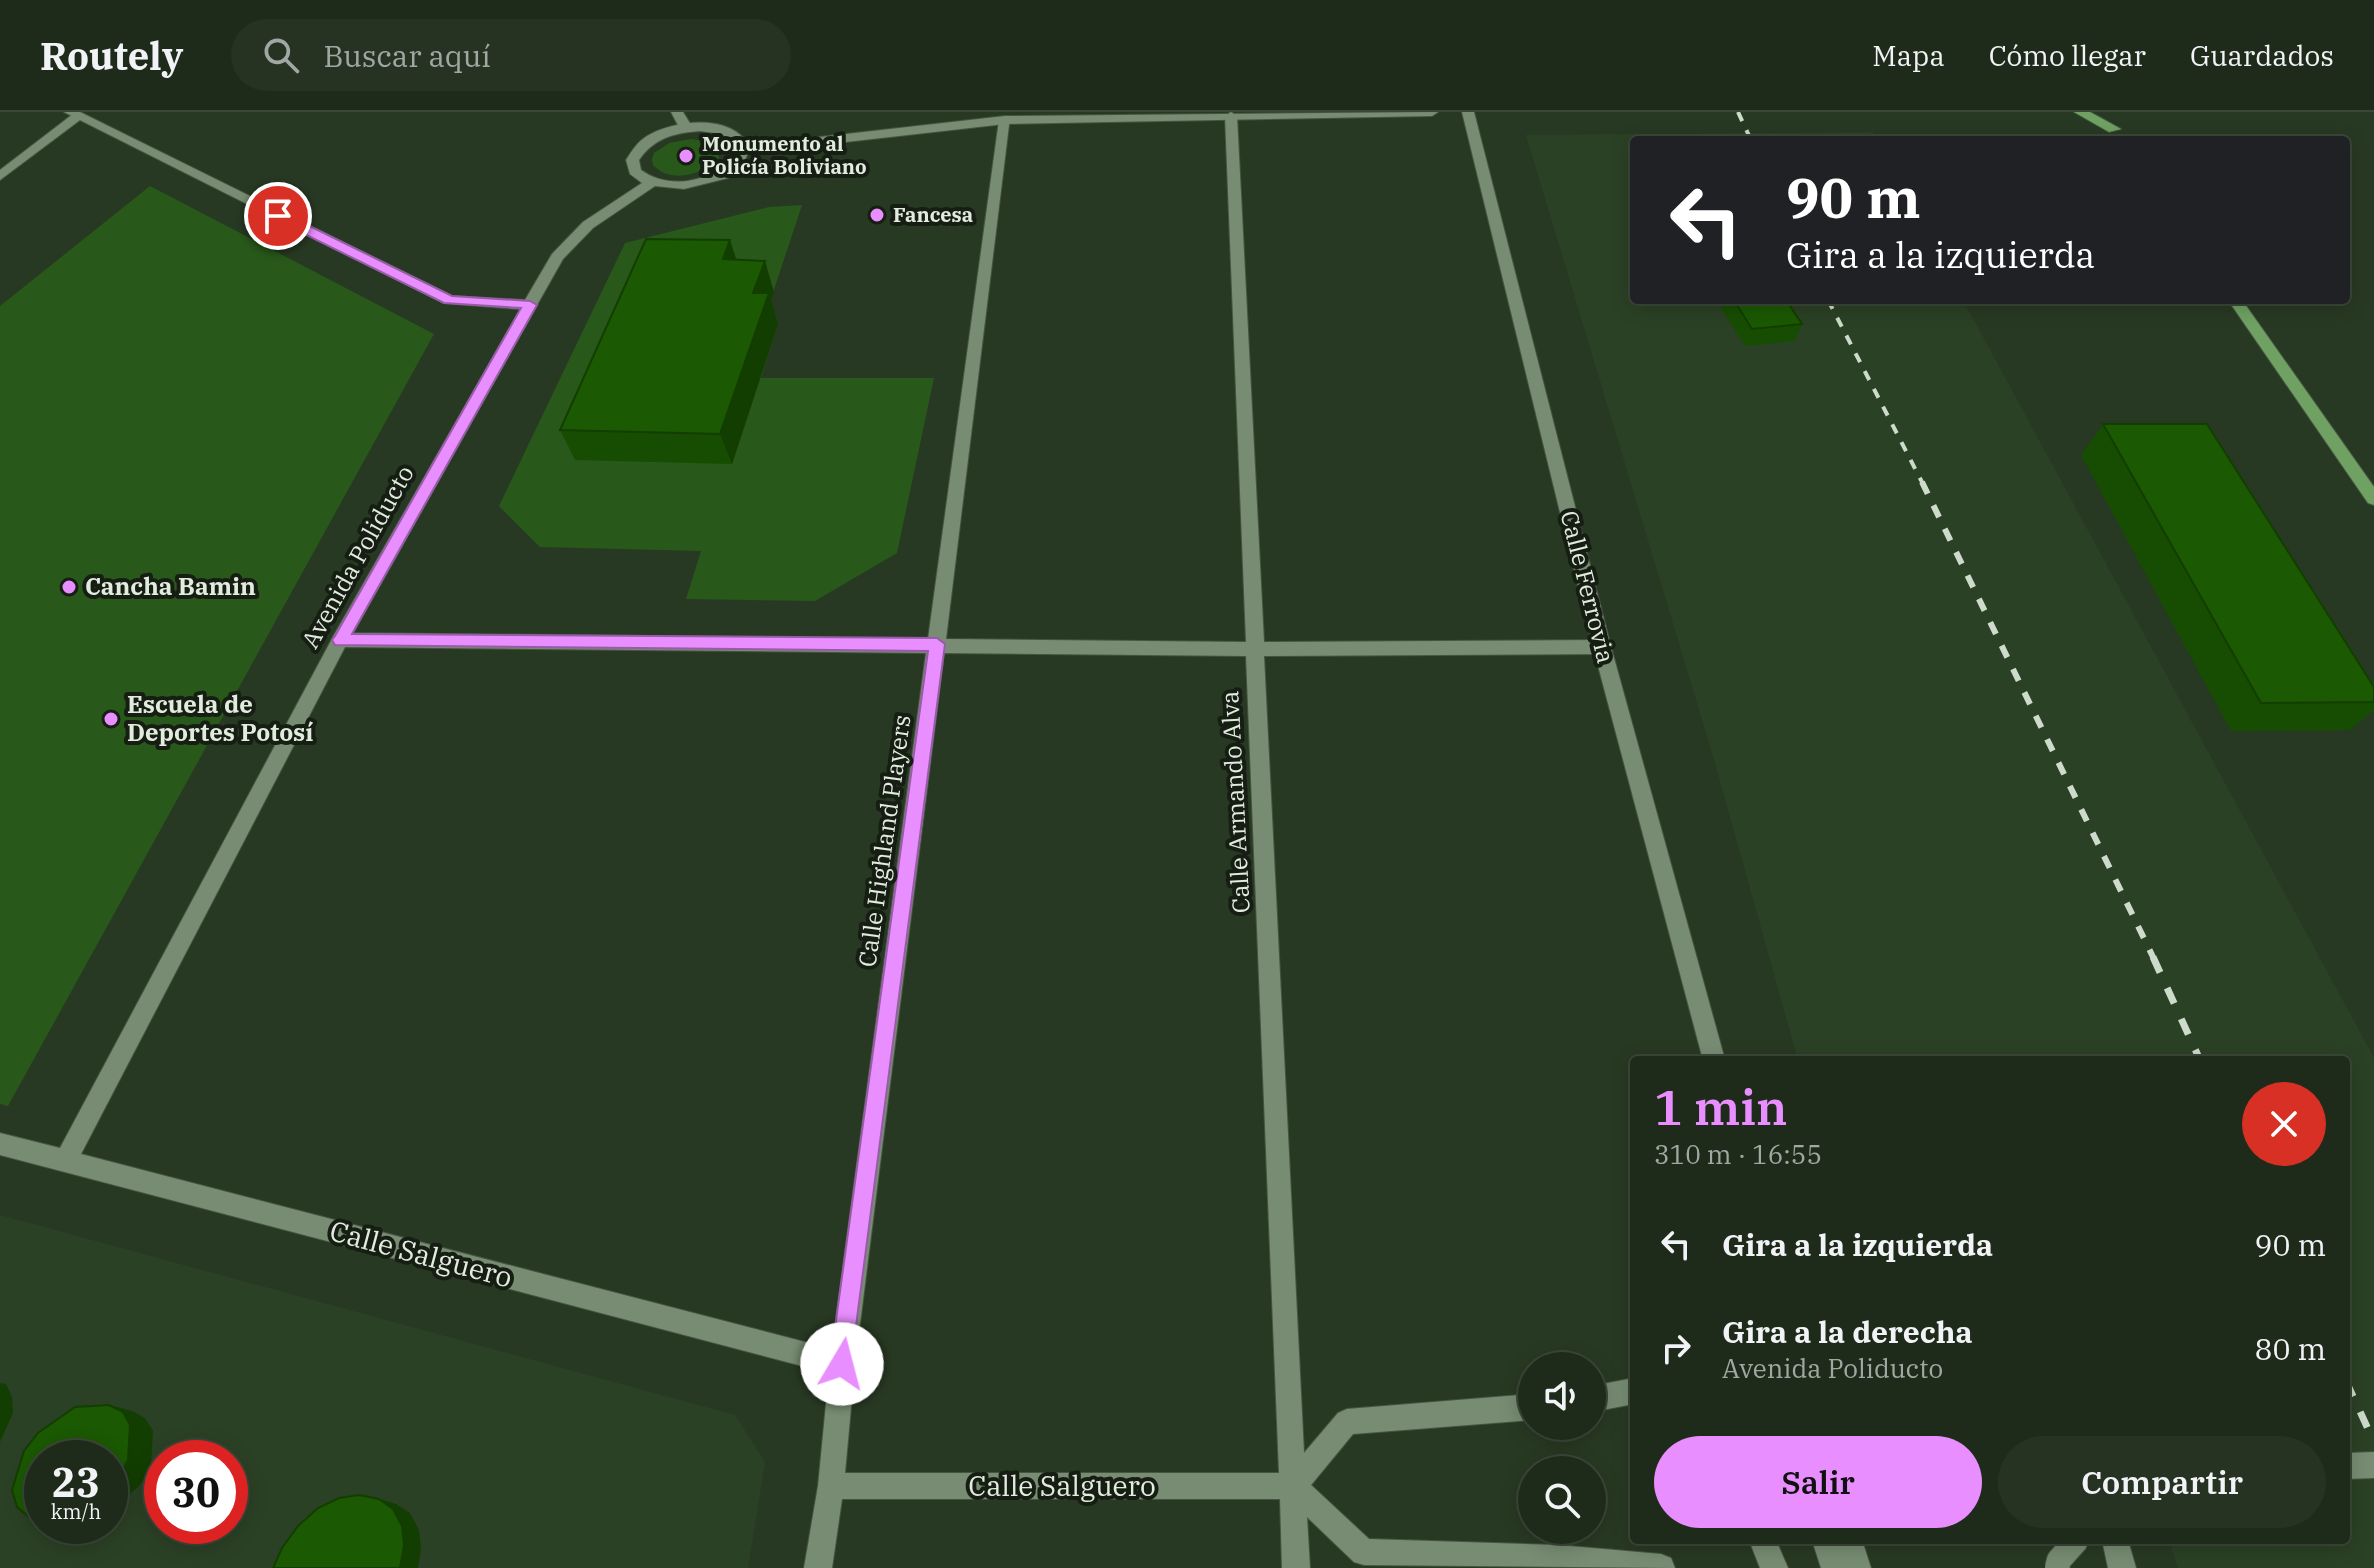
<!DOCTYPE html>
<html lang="es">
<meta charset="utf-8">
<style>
body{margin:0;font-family:"IBM Plex Serif",serif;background:#263323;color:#f1f3f6;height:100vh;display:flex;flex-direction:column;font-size:30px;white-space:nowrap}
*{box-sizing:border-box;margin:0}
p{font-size:26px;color:#a1a7a2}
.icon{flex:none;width:44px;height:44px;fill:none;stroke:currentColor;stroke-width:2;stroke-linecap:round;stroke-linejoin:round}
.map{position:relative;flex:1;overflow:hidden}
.panel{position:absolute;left:1630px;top:944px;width:720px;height:488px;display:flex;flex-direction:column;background:#1e2b1a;border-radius:8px;box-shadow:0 4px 20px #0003,0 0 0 2px #3c4739}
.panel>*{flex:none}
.top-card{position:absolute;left:1630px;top:24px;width:720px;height:168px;border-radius:8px;box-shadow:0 4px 20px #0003,0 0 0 2px #3c4739;background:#202124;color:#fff;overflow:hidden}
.tools{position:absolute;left:1518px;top:1240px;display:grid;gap:16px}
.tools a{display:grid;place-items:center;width:88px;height:88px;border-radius:50%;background:#1e2b1a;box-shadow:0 4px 20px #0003,0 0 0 2px #3c4739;font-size:40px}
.speed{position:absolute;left:24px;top:1328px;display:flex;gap:16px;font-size:40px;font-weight:700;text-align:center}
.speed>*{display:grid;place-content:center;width:104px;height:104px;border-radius:50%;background:#1e2b1a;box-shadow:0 4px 20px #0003,0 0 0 2px #3c4739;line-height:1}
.speed small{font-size:20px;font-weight:400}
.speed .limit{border:12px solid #d22;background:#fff;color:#111}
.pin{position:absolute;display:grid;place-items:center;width:68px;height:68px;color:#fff;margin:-34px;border:4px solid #fff;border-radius:50%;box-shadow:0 2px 8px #0007}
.me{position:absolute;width:88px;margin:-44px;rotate:8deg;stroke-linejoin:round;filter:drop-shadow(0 0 6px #0008)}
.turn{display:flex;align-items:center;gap:28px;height:168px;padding:0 24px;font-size:36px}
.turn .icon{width:104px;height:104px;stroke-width:2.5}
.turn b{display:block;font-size:56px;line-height:68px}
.round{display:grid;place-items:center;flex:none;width:84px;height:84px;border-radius:42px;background:#263323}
.head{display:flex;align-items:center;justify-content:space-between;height:136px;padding:0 24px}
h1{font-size:48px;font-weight:600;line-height:60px;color:#e88eff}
.cta{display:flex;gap:16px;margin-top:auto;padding:16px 24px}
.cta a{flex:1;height:92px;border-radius:48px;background:#e88eff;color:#111;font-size:32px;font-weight:600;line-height:92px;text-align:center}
.cta a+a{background:#263323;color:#f1f3f6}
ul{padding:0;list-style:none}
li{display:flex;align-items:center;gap:24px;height:104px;padding:0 24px}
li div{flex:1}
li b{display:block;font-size:30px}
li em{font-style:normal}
header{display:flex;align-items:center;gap:48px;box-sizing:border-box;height:112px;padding:0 40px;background:#1e2b1a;border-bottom:2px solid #3c4739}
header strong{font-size:38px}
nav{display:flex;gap:44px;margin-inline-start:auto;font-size:28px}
.search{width:560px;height:72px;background:#263323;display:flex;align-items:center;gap:20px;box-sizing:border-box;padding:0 28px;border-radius:44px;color:#a1a7a2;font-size:30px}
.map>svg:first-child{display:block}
.built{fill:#2b4125;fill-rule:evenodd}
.green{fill:#28581a}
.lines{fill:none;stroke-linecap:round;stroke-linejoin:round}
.minor-casing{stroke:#465542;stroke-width:2}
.tertiary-casing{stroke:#465542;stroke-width:2}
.secondary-casing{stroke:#465542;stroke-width:2}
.primary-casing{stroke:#465542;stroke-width:2}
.minor{fill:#788c73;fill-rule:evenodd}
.tertiary{fill:#788c73;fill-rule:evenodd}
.secondary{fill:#788c73;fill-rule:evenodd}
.primary{fill:#6fa262;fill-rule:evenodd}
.rail-far2{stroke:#cedacb;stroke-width:4;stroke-dasharray:10 10;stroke-linecap:butt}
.rail-far1{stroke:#cedacb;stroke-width:6;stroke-dasharray:13 13;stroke-linecap:butt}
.rail{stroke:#cedacb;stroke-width:7;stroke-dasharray:17 17;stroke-linecap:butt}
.minor-bridge-casing{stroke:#465542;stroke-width:26;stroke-linecap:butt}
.minor-bridge{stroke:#788c73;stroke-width:24}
.wall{fill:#174d02}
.shaded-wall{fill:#133e01}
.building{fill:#1b5902;stroke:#133e01;stroke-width:2}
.route{fill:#e88eff;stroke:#975ca6;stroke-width:2}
.poi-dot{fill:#e88eff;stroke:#161e14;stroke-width:3}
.labels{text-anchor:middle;stroke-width:8;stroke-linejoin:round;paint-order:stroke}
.far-poi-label{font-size:20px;font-weight:bold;fill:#e1ecde;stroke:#161e14;text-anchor:start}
.street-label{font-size:24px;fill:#e1ecde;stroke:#161e14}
.poi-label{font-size:24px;font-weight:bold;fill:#e1ecde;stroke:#161e14;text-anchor:start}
.near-street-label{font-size:28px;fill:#e1ecde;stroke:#161e14}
</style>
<header>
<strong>Routely</strong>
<div class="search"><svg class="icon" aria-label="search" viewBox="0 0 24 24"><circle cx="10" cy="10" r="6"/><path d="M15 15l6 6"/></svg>Buscar aquí</div>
<nav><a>Mapa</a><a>Cómo llegar</a><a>Guardados</a></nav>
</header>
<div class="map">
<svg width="2374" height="1456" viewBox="0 0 2374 1456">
<rect width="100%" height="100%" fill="#283923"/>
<path class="built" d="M1873 20 1877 28H1634V188H1963L2374 946V1456H2178L2169 1428H2346V948H1798L1713 644 1526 23Z
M0 1103 735 1303 765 1350 748 1456H0ZM42 1346H110V1414H42ZM162 1346H230V1414H162Z"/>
<path class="green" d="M691 27 711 30 717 34 719 46C703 63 670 72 653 53L652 47 654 41 669 31Z
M150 74 434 222 8 994 0 992V194Z
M802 93 763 211 778 212 761 266H934L897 441 815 489 686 487 701 439 540 435 499 394 625 131 769 95Z"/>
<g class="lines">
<g class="minor-casing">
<path id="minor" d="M1231 0 1237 4 1264 530 1602 528 1611 535 1602 542 1264 544 1304 1341 1338 1301 1347 1297 1532 1282V1308L1353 1322 1311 1373 1369 1427 1558 1433 1661 1442 1671 1446 1675 1456 1364 1453 1354 1450 1307 1405 1310 1456H1282L1280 1387H842L832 1456H804L818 1374 829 1261 0 1043V1021L60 1036 334 523 525 190H535L537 193 353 521 928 527 999 8 1010 5 946 527 1246 530 1225 4ZM345 535 926 541 832 1237 81 1042ZM944 541 1246 544 1279 1361H845L855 1252Z
M73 2 84 5 0 68V58Z
M1634 1266V1292L1592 1300V1274Z
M2374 1340V1366L2346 1367V1341Z
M1749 1428H1776L1788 1456H1760Z
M1812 1428H1838L1849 1456H1821Z
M2102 1428H2128L2136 1456H2108Z"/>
</g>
<g class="tertiary-casing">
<path id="tertiary" d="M671 0H683L693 16 691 19H681Z
M1462 0H1474L1611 535 1725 948H1703L1593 535Z
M1836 1428H1862L1871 1456H1843Z"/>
</g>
<g class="secondary-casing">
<path id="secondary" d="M64 0H80L452 184 525 188 552 142 583 110 642 71 630 62 626 48C632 39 637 30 647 24 674 8 731 1 748 33L1005 4 1438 0 1432 4 1005 12 748 41 742 55 728 66 684 77 655 74 593 116 563 147 537 193 530 198 444 191ZM700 19 722 22 734 32 732 49C707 70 669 78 641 58L639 48C654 26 674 21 700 19Z"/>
</g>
<g class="primary-casing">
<path id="primary" d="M2074 0H2090L2121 17 2109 20Z
M2228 188H2242L2374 375V393L2368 391Z"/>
</g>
<use href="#minor" class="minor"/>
<use href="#tertiary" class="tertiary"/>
<use href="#secondary" class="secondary"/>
<use href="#primary" class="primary"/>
<path class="rail-far2" d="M1738 0 1751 28
M1828 188 1923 372"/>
<path class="rail-far1" d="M1922 370 2154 847"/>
<path class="rail" d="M2153 845 2200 948
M2346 1269 2374 1330"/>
<g class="minor-bridge-casing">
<path id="minor-bridge" d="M2057 1456 2059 1448 2077 1428"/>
</g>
<use href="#minor-bridge" class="minor-bridge"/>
</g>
<path class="wall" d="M736 148 774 180 771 188 778 212 732 352 575 348 560 318Z
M1716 188H1786L1802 212 1794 229 1745 234Z
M2103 312 2374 575V598L2350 618 2231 619 2081 343Z"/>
<path class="shaded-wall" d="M730 128 740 159 723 147Z
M765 149 774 180 771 188 778 212 732 352 720 322 753 181Z
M0 1271 6 1272 12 1285 13 1301 0 1330Z
M109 1293 132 1299 145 1306 153 1319 151 1353 141 1372 110 1400Z
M379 1387 396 1392 410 1401 419 1418 421 1437 418 1456H400Z"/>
<path class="building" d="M646 127 730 128 723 147 765 149 753 181H769L720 322 560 318Z
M1734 188H1786L1802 212 1752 217Z
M2103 312H2207L2374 575V590L2261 591Z
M109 1293 123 1300 130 1313 128 1348 118 1367 110 1374V1346H42V1408L29 1405 17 1395 12 1378 24 1339 38 1321 75 1295Z
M359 1383 379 1387 393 1397 402 1414 404 1434 400 1456H273L282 1436 298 1414 318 1396 339 1386Z"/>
<path class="route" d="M274 101H283L452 184 530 189 537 193 352 522 937 526 945 532 850 1260 842 1263 834 1260 830 1252 928 539 335 533 332 528 335 524 521 196 444 191 274 107Z"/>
<g class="poi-dot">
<circle cx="686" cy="44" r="8"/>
<circle cx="877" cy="103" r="8"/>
<circle cx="69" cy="475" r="8"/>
<circle cx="111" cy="607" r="8"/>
</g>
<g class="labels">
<g class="far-poi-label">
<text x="702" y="39">Monumento al<tspan x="702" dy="23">Policía Boliviano</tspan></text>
<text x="893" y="110">Fancesa</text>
</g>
<g class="street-label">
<text transform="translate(358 445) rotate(-61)" y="8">Avenida Poliducto</text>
<text transform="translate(1587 475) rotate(76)" y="8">Calle Ferrovia</text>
<text transform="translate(1236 690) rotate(-93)" y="8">Calle Armando Alva</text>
<text transform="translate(885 729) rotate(-82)" y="8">Calle Highland Players</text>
</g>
<g class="poi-label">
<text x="85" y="483">Cancha Bamin</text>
<text x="127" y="601">Escuela de<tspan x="127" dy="28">Deportes Potosí</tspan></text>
</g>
<g class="near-street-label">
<text transform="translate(421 1142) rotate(15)" y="10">Calle Salguero</text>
<text x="1062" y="1384">Calle Salguero</text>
</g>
</g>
</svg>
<div class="tools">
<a><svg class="icon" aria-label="sound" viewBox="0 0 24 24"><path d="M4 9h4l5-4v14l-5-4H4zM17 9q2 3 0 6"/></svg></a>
<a><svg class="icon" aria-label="search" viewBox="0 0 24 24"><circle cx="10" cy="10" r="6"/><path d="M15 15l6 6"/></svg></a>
</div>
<div class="speed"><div>23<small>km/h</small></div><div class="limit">30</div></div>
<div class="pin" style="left:278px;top:104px;background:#d93025"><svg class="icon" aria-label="arrive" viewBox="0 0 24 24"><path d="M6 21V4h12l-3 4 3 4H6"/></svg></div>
<svg class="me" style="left:842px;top:1252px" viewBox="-20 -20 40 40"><circle r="19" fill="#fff"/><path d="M0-13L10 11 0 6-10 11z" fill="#e88eff"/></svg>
<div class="top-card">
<div class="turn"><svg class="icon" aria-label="left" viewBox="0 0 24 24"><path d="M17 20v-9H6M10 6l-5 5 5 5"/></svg><div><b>90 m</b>Gira a la izquierda</div></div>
</div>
<section class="panel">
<div class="head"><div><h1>1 min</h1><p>310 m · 16:55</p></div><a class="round" style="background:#d93025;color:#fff"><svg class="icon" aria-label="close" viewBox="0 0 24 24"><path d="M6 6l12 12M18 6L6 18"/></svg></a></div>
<ul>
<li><svg class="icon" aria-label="left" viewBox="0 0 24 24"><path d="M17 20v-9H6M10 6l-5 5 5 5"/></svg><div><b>Gira a la izquierda</b></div><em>90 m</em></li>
<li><svg class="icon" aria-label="right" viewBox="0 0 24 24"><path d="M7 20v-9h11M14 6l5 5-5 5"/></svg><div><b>Gira a la derecha</b><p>Avenida Poliducto</p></div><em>80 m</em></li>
</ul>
<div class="cta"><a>Salir</a><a>Compartir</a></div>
</section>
</div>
